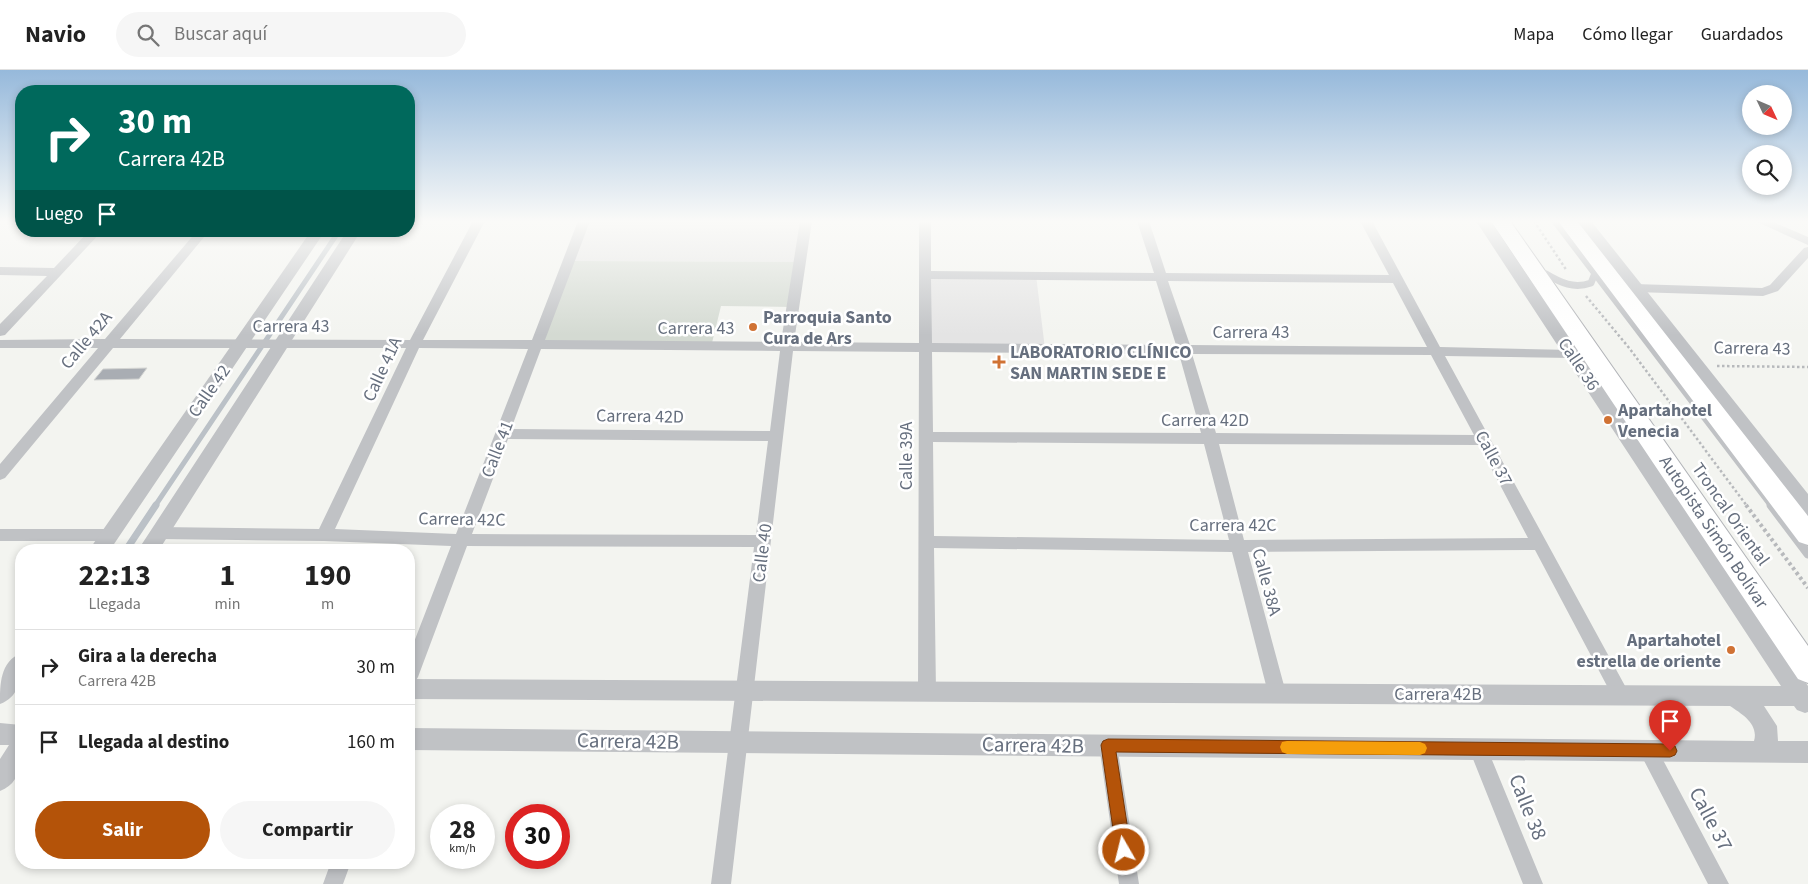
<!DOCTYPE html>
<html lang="es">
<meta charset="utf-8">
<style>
body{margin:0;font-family:"Source Sans 3",sans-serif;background:#f6f6f6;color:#222;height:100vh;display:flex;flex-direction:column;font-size:19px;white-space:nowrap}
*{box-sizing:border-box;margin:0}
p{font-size:16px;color:#767676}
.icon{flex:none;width:28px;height:28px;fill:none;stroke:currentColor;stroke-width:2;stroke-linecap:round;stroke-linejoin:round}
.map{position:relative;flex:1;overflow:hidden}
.details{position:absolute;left:15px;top:474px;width:400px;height:325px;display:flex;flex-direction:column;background:#fff;border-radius:20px;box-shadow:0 2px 8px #0003}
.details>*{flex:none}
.guide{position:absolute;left:15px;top:15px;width:400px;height:152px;border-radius:20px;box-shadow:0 2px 8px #0003;background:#00695c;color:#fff;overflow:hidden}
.needle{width:32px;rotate:134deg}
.fabs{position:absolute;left:1742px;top:15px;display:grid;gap:10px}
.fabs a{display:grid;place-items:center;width:50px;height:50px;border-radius:50%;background:#fff;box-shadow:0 2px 8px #0003;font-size:25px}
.speed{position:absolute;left:430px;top:734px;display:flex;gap:10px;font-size:25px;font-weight:700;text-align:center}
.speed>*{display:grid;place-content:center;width:65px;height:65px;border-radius:50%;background:#fff;box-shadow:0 2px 8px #0003;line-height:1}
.speed small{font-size:12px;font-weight:400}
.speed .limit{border:8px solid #d22;background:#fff;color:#111}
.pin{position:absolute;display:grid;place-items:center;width:42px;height:42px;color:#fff;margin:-51px -21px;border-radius:50% 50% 50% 0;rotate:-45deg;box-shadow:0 0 5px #0007}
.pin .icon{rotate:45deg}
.me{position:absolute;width:55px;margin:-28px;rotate:352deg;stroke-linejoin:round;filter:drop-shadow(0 0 4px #0008)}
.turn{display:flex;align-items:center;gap:18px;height:105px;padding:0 20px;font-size:22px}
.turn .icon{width:65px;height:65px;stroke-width:2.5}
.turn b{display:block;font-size:35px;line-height:42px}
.then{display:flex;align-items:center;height:48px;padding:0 20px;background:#0003;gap:10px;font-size:19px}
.eta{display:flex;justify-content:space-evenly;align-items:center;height:85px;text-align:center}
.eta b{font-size:30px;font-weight:700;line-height:35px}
.button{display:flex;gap:10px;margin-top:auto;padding:10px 20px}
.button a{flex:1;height:58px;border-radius:30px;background:#b45309;color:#fff;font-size:20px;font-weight:700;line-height:58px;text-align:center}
.button a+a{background:#f6f6f6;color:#222}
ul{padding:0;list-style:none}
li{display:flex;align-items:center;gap:15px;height:75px;padding:0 20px;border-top:1px solid #e0e0e0}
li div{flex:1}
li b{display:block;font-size:19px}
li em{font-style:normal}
header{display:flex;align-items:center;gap:30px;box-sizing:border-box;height:70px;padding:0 25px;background:#fff;border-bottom:1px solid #e0e0e0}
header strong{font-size:24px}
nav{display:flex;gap:28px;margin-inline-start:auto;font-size:18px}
.search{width:350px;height:45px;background:#f6f6f6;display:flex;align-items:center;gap:12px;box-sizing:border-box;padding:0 18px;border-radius:28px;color:#767676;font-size:19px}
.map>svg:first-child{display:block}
.built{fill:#e4e4e4}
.green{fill:#d4dad2}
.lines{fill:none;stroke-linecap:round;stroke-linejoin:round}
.stream-far1{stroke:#bbc1c7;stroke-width:5}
.stream{stroke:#bbc1c7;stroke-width:7}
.building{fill:#a9adb3;stroke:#d4d5d3}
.trunk-casing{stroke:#b2b4b8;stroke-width:2}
.path-far1{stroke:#b7b9bc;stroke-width:2.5;stroke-dasharray:2.5 2.5;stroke-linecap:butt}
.path{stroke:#b7b9bc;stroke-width:4;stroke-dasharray:3 3;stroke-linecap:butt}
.service-far1{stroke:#c0c2c5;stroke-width:7}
.service{stroke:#c0c2c5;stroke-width:9}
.minor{fill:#c0c2c5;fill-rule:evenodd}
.tertiary{fill:#c0c2c5;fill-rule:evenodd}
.trunk{fill:#fff;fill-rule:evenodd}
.route{fill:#b45309;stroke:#753606}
.slow{fill:#f59e0b}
.poi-dot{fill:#d07234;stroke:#fff;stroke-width:2}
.labels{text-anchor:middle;stroke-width:5;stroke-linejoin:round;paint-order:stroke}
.poi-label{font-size:18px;font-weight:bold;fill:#666f7e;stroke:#fff;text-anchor:start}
.street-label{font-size:18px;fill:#666f7e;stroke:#fff}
.near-street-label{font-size:21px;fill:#666f7e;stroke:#fff}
</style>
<header>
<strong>Navio</strong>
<div class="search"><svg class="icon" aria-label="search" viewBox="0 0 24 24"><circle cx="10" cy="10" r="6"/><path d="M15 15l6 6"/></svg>Buscar aquí</div>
<nav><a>Mapa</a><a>Cómo llegar</a><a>Guardados</a></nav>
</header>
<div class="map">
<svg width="1808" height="814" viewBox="0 0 1808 814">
<rect width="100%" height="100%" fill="#f3f4f0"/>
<path class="built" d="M584 151H806L798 192 569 191Z
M926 205H1036L1045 279H926Z"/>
<path class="green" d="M569 191 798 192 792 237 721 236 711 277 537 275Z"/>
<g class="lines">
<path class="stream-far1" d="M155 436 339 161"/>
<path class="stream" d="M126 480 156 435"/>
</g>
<path class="building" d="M147 298 139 309 94 310 103 299Z"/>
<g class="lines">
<g class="trunk-casing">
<path id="trunk" d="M1491 151H1510L1808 576V613L1798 609Z
M1558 151H1577L1808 446V475L1799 472Z"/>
</g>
<path class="path-far1" d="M1534 151 1567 201
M1586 226 1630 279 1747 436
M1717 296 1808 297"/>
<path class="path" d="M1746 435 1808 518"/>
<path class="service-far1" d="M1555 151 1772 436
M1546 204C1561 213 1574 219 1591 213L1595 203"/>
<path class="service" d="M1771 435 1808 484"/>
<path class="minor" d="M473 151H485L423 270H532L578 151H590L545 270 781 272 800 151H812L794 272 919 273V151H931V201L1154 203 1137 151H1149L1166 203 1389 205 1360 151H1372L1440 277 1572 280 1577 281 1579 284 1577 287 1572 288 1445 286 1630 625 1627 631 1621 633 1615 631 1535 480 1248 482 1286 623 1283 629 1277 631 1271 629 1268 623 1232 482 934 478 936 622 933 628 927 630 921 628 918 622 919 282 793 281 731 814H711L754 477 467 476 418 607 415 612 409 615V585L451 476 324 471 159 469 153 467 151 463 153 459 159 457 319 459 406 278H113L5 408 0 410V394L98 278H0V270L105 269 197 161H209L120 269 410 270ZM931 209 1156 211 1176 275 932 273ZM1168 211 1393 213 1427 277 1190 275ZM419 278 528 279 456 464 335 459ZM541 279 780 281 770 361 511 359ZM932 282 1179 284 1201 363 933 362ZM1192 284 1431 285 1474 365 1216 363ZM508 369 768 371 756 465 472 464ZM933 372 1204 374 1229 470 934 466ZM1219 374 1479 375 1528 468 1244 470Z
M1755 151H1771L1808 167V175Z
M89 161H102L5 265 0 266V254L47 206 0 205V197L54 198Z
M1808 177V188L1778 221 1763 226 1635 222 1629 218 1635 214 1762 218 1770 215 1804 178Z
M0 459H109L115 461 117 465 115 469 109 471H0Z
M1108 666 1115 669 1117 675 1139 814H1119L1099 675 1101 669Z
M1478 670 1485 673 1543 814H1523L1469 679 1471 673Z
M1648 672 1655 675 1729 814H1708L1639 681 1641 675Z
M331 792H351L343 814H323Z"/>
<path class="tertiary" d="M1476 151H1490L1808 616V642L1805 643 1797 640 1794 636H1764L1777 656 1778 671H1808V693L409 680V658L1754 671C1759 654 1742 644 1730 636L409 629V609L1781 616Z
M1576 151H1591L1808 424V445L1801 443Z
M311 161H325L110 480H89Z
M347 161H361L159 480H138Z
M21 583C22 603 22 626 0 634 0 614 0 592 21 583Z
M0 653 21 655C21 678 27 711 0 721V689L9 675H0Z"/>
<use href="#trunk" class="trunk"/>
</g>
<linearGradient id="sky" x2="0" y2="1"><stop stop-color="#96b9db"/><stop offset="0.57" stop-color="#fafaf8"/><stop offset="1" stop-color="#fafaf8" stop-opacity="0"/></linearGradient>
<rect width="1808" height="265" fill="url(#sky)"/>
<path class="route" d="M1108 669 1670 674 1675 676 1677 681 1675 685 1670 687 1116 682 1131 780 1129 785 1124 787 1118 785 1116 780 1101 675 1103 671Z"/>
<path class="slow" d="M1287 671 1420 672 1425 674 1427 678 1425 683 1420 685 1287 684 1282 682 1280 677 1282 672Z"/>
<g class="poi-dot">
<circle cx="753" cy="257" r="5"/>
<path d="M996.5 284.5h5v5h5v5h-5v5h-5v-5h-5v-5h5z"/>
<circle cx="1608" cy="350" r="5"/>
<circle cx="1731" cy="580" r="5"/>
</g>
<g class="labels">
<g class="poi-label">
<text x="763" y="253">Parroquia Santo<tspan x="763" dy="21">Cura de Ars</tspan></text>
<text x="1010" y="288">LABORATORIO CLÍNICO<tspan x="1010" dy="21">SAN MARTIN SEDE E</tspan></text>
<text x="1618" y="346">Apartahotel<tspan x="1618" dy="21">Venecia</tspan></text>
<text x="1721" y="576" text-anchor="end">Apartahotel<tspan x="1721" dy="21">estrella de oriente</tspan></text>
</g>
<g class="street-label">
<text x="291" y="262">Carrera 43</text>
<text x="696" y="264">Carrera 43</text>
<text x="1251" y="268">Carrera 43</text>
<text transform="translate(86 270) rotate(-50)" y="6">Calle 42A</text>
<text transform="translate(1752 278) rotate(1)" y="6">Carrera 43</text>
<text transform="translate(1579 294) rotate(56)" y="6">Calle 36</text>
<text transform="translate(382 299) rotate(-65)" y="6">Calle 41A</text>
<text transform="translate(209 321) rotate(-55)" y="6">Calle 42</text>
<text transform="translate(640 346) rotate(1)" y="6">Carrera 42D</text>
<text x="1205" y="356">Carrera 42D</text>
<text transform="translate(497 379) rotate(-69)" y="6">Calle 41</text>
<text transform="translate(906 386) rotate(-90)" y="6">Calle 39A</text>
<text transform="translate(1494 388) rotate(62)" y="6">Calle 37</text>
<text transform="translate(1731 444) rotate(55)" y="6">Troncal Oriental</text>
<text transform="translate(462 449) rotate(1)" y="6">Carrera 42C</text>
<text x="1233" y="461">Carrera 42C</text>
<text transform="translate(1714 462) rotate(56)" y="6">Autopista Simón Bolívar</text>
<text transform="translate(762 483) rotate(-83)" y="6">Calle 40</text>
<text transform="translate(1267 512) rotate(75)" y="6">Calle 38A</text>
<text x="1438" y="630">Carrera 42B</text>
</g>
<g class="near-street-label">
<text transform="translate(628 671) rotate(1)" y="7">Carrera 42B</text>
<text transform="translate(1033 675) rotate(1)" y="7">Carrera 42B</text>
<text transform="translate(1528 737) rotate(68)" y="7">Calle 38</text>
<text transform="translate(1711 749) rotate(62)" y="7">Calle 37</text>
</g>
</g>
</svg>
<div class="fabs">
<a><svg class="needle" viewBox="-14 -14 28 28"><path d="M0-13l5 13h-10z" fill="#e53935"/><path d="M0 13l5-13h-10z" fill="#767676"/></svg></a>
<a><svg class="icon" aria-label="search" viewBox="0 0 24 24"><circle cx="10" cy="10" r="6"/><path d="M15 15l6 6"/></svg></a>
</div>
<div class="speed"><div>28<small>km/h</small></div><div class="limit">30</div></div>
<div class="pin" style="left:1670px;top:681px;background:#d93025"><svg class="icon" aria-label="arrive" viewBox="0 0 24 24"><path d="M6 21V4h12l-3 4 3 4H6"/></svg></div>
<svg class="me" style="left:1124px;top:780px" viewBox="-20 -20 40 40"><circle r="17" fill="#b45309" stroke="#fff" stroke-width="3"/><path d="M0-11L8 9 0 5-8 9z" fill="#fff"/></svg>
<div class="guide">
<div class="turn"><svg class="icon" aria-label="right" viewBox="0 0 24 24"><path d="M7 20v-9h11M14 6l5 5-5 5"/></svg><div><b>30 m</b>Carrera 42B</div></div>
<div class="then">Luego<svg class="icon" aria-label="arrive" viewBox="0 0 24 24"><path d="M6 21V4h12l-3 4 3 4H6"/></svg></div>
</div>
<section class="details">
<div class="eta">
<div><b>22:13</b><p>Llegada</p></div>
<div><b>1</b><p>min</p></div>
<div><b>190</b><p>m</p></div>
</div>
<ul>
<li><svg class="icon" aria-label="right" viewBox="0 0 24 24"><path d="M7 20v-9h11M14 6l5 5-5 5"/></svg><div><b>Gira a la derecha</b><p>Carrera 42B</p></div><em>30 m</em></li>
<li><svg class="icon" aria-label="arrive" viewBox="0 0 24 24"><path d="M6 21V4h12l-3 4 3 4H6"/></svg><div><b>Llegada al destino</b></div><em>160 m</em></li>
</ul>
<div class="button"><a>Salir</a><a>Compartir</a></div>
</section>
</div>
